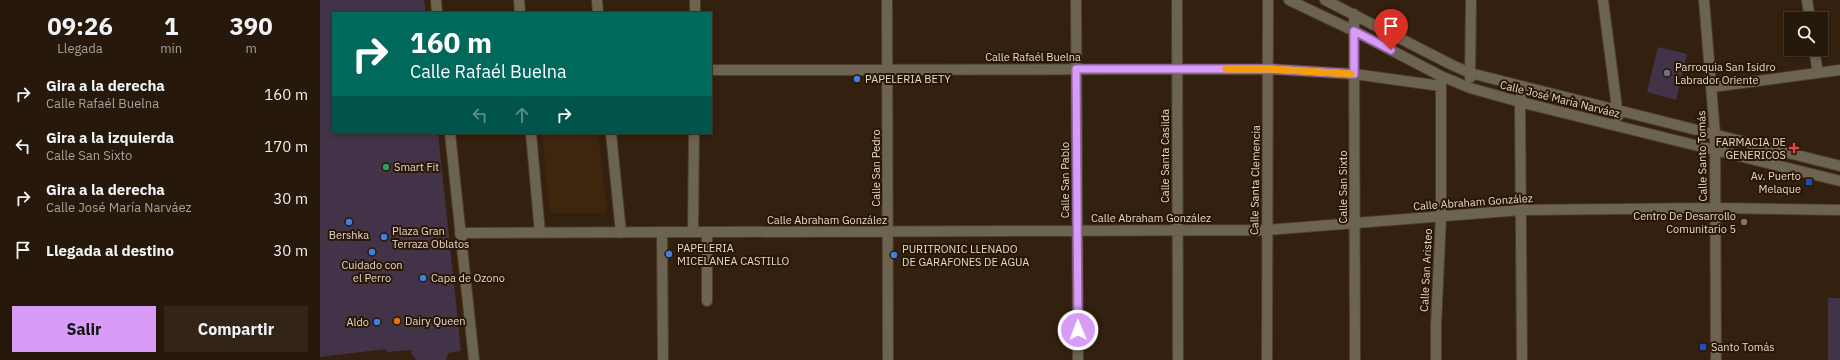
<!DOCTYPE html>
<html lang="es">
<meta charset="utf-8">
<style>
body{margin:0;font-family:"IBM Plex Sans",sans-serif;background:#322518;color:#f1f3f6;height:100vh;display:flex;flex-direction:column;font-size:15px;white-space:nowrap}
*{box-sizing:border-box;margin:0}
p{font-size:13px;color:#a4a09c}
.icon{flex:none;width:22px;height:22px;fill:none;stroke:currentColor;stroke-width:2;stroke-linecap:round;stroke-linejoin:round}
.map{position:relative;flex:1;overflow:hidden}
.details{display:flex;flex-direction:column;background:#26180a;width:320px}
.details>*{flex:none}
.hud{position:absolute;left:12px;top:12px;width:380px;height:122px;border-radius:0px;box-shadow:0 2px 6px #0003,0 0 0 1px #42372b;background:#00695c;color:#fff;overflow:hidden}
.buttons{position:absolute;left:1464px;top:12px;display:grid;gap:8px}
.buttons a{display:grid;place-items:center;width:44px;height:44px;border-radius:0px;background:#26180a;box-shadow:0 2px 6px #0003,0 0 0 1px #42372b;font-size:20px}
.pin{position:absolute;display:grid;place-items:center;width:34px;height:34px;color:#fff;margin:-41px -17px;border-radius:50% 50% 50% 0;rotate:-45deg;box-shadow:0 0 4px #0007}
.pin .icon{rotate:45deg}
.me{position:absolute;width:44px;margin:-22px;rotate:359deg;stroke-linejoin:round;filter:drop-shadow(0 0 3px #0008)}
.turn{display:flex;align-items:center;gap:14px;height:84px;padding:0 12px;font-size:18px}
.turn .icon{width:52px;height:52px;stroke-width:2.5}
.turn b{display:block;font-size:28px;line-height:34px}
.lanes{display:flex;align-items:center;height:38px;padding:0 12px;background:#0003;justify-content:center;gap:20px;direction:ltr}
.lanes .off{opacity:.35}
.eta{display:flex;justify-content:space-evenly;align-items:center;height:68px;text-align:center}
.eta b{font-size:24px;font-weight:700;line-height:28px}
.cta{display:flex;gap:8px;margin-top:auto;padding:8px 12px}
.cta a{flex:1;height:46px;border-radius:0px;background:#d89bf8;color:#111;font-size:16px;font-weight:700;line-height:46px;text-align:center}
.cta a+a{background:#322518;color:#f1f3f6}
ul{padding:0;list-style:none}
li{display:flex;align-items:center;gap:12px;height:52px;padding:0 12px}
li div{flex:1}
li b{display:block;font-size:15px}
li em{font-style:normal}
main{display:flex;flex:1;min-height:0}
.map>svg:first-child{display:block}
.built{fill:#3e260e}
.building{fill:#433348}
.lines{fill:none;stroke-linecap:round;stroke-linejoin:round}
.minor-casing{stroke:#4f3d2c;stroke-width:12}
.minor{stroke:#6c6451;stroke-width:10}
.route-casing{stroke:#8c65a1;stroke-width:10}
.route{stroke:#d89bf8;stroke-width:7}
.slow{stroke:#f59e0b;stroke-width:7}
.worship-dot{fill:#6b7280;stroke:#291705;stroke-width:1.5}
.shop-dot{fill:#3f7fe0;stroke:#291705;stroke-width:1.5}
.health-dot{fill:#e0444e;stroke:#291705;stroke-width:1.5}
.leisure-dot{fill:#2e9e5b;stroke:#291705;stroke-width:1.5}
.transit-dot{fill:#1a4fb4;stroke:#291705;stroke-width:1.5}
.education-dot{fill:#8d6e63;stroke:#291705;stroke-width:1.5}
.food-dot{fill:#e8710a;stroke:#291705;stroke-width:1.5}
.labels{text-anchor:middle;stroke-width:4;stroke-linejoin:round;paint-order:stroke}
.street-label{font-size:11px;fill:#e4d7cc;stroke:#291705}
.poi-label{font-size:11px;fill:#e4d7cc;stroke:#291705;text-anchor:start}
</style>
<main>
<section class="details">
<div class="eta">
<div><b>09:26</b><p>Llegada</p></div>
<div><b>1</b><p>min</p></div>
<div><b>390</b><p>m</p></div>
</div>
<ul>
<li><svg class="icon" aria-label="right" viewBox="0 0 24 24"><path d="M7 20v-9h11M14 6l5 5-5 5"/></svg><div><b>Gira a la derecha</b><p>Calle Rafaél Buelna</p></div><em>160 m</em></li>
<li><svg class="icon" aria-label="left" viewBox="0 0 24 24"><path d="M17 20v-9H6M10 6l-5 5 5 5"/></svg><div><b>Gira a la izquierda</b><p>Calle San Sixto</p></div><em>170 m</em></li>
<li><svg class="icon" aria-label="right" viewBox="0 0 24 24"><path d="M7 20v-9h11M14 6l5 5-5 5"/></svg><div><b>Gira a la derecha</b><p>Calle José María Narváez</p></div><em>30 m</em></li>
<li><svg class="icon" aria-label="arrive" viewBox="0 0 24 24"><path d="M6 21V4h12l-3 4 3 4H6"/></svg><div><b>Llegada al destino</b></div><em>30 m</em></li>
</ul>
<div class="cta"><a>Salir</a><a>Compartir</a></div>
</section>
<div class="map">
<svg width="1520" height="360" viewBox="0 0 1520 360">
<rect width="100%" height="100%" fill="#33200e"/>
<path class="built" d="M222 133H278L287 213H230Z"/>
<path class="building" d="M0 0H104L106 13H13V133H118L141 351 129 353 126 360H97L92 355 91 350 67 352 66 349 0 357Z
M1338 47 1367 54 1356 100 1327 92Z
M1508 298H1520V360H1508Z"/>
<g class="lines">
<g class="minor-casing">
<path id="minor" d="M116 0 117 13
M199 0 200 13
M277 0 278 13
M567 0 568 360
M756 0 758 360
M857 0 858 360
M969 0 1034 31 1121 76 1150 88 1200 102 1520 181
M1005 0 1132 65 1150 73 1520 166
M1283 0 1298 116
M1384 0 1395 134 1396 360
M1487 0 1490 19
M375 13V0
M1034 14 1035 360
M1494 49 1498 73
M391 70 949 69 1034 74 1121 86
M1150 78 1151 0
M1392 87 1520 70
M130 133 154 360
M211 133 220 233
M291 133 301 233
M373 232 374 133
M387 232V301
M140 233 946 230 1201 210 1395 208 1520 210
M342 233 343 360
M947 360 948 0
M1116 360V325L1121 216V80
M1202 360 1200 102 1202 86"/>
</g>
<use href="#minor" class="minor"/>
</g>
<g class="lines">
<g class="route-casing">
<path id="route" d="M758 330 756 69H949L1034 74V31L1071 50"/>
</g>
<use href="#route" class="route"/>
<path class="slow" d="M906 69H949L1031 74"/>
</g>
<circle class="worship-dot" cx="1347" cy="73" r="4"/>
<g class="shop-dot">
<circle cx="537" cy="79" r="4"/>
<circle cx="29" cy="222" r="4"/>
<circle cx="64" cy="237" r="4"/>
<circle cx="52" cy="252" r="4"/>
<circle cx="349" cy="254" r="4"/>
<circle cx="574" cy="255" r="4"/>
<circle cx="103" cy="278" r="4"/>
<circle cx="57" cy="322" r="4"/>
</g>
<path class="health-dot" d="M1472 142h4v4h4v4h-4v4h-4v-4h-4v-4h4z"/>
<circle class="leisure-dot" cx="66" cy="167" r="4"/>
<g class="transit-dot">
<rect x="1485" y="178" width="8" height="8" rx="2"/>
<rect x="1379" y="343" width="8" height="8" rx="2"/>
</g>
<circle class="education-dot" cx="1424" cy="222" r="4"/>
<circle class="food-dot" cx="77" cy="321" r="4"/>
<g class="labels">
<g class="street-label">
<text x="713" y="61">Calle Rafaél Buelna</text>
<text transform="translate(1240 99) rotate(14)" y="4">Calle José María Narváez</text>
<text transform="translate(845 156) rotate(-90)" y="4">Calle Santa Casilda</text>
<text transform="translate(1382 156) rotate(-91)" y="4">Calle Santo Tomás</text>
<text transform="translate(556 168) rotate(-90)" y="4">Calle San Pedro</text>
<text transform="translate(745 180) rotate(-90)" y="4">Calle San Pablo</text>
<text transform="translate(935 180) rotate(-89)" y="4">Calle Santa Clemencia</text>
<text transform="translate(1023 187) rotate(-90)" y="4">Calle San Sixto</text>
<text transform="translate(1153 202) rotate(-4)" y="4">Calle Abraham González</text>
<text x="831" y="222">Calle Abraham González</text>
<text x="507" y="224">Calle Abraham González</text>
<text transform="translate(1106 270) rotate(-87)" y="4">Calle San Aristeo</text>
</g>
<g class="poi-label">
<text x="1355" y="71">Parroquia San Isidro<tspan x="1355" dy="13">Labrador Oriente</tspan></text>
<text x="545" y="83">PAPELERIA BETY</text>
<text x="1466" y="146" text-anchor="end">FARMACIA DE<tspan x="1466" dy="13">GENERICOS</tspan></text>
<text x="74" y="171">Smart Fit</text>
<text x="1481" y="180" text-anchor="end">Av. Puerto<tspan x="1481" dy="13">Melaque</tspan></text>
<text x="1416" y="220" text-anchor="end">Centro De Desarrollo<tspan x="1416" dy="13">Comunitario 5</tspan></text>
<text x="72" y="235">Plaza Gran<tspan x="72" dy="13">Terraza Oblatos</tspan></text>
<text x="29" y="239" text-anchor="middle">Bershka</text>
<text x="357" y="252">PAPELERIA<tspan x="357" dy="13">MICELANEA CASTILLO</tspan></text>
<text x="582" y="253">PURITRONIC LLENADO<tspan x="582" dy="13">DE GARAFONES DE AGUA</tspan></text>
<text x="52" y="269" text-anchor="middle">Cuidado con<tspan x="52" dy="13">el Perro</tspan></text>
<text x="111" y="282">Capa de Ozono</text>
<text x="85" y="325">Dairy Queen</text>
<text x="49" y="326" text-anchor="end">Aldo</text>
<text x="1391" y="351">Santo Tomás</text>
</g>
</g>
</svg>
<div class="buttons">
<a><svg class="icon" aria-label="search" viewBox="0 0 24 24"><circle cx="10" cy="10" r="6"/><path d="M15 15l6 6"/></svg></a>
</div>
<div class="pin" style="left:1071px;top:50px;background:#d93025"><svg class="icon" aria-label="arrive" viewBox="0 0 24 24"><path d="M6 21V4h12l-3 4 3 4H6"/></svg></div>
<svg class="me" style="left:758px;top:330px" viewBox="-20 -20 40 40"><circle r="17" fill="#d89bf8" stroke="#fff" stroke-width="3"/><path d="M0-11L8 9 0 5-8 9z" fill="#fff"/></svg>
<div class="hud">
<div class="turn"><svg class="icon" aria-label="right" viewBox="0 0 24 24"><path d="M7 20v-9h11M14 6l5 5-5 5"/></svg><div><b>160 m</b>Calle Rafaél Buelna</div></div>
<div class="lanes"><svg class="icon off" aria-label="left" viewBox="0 0 24 24"><path d="M17 20v-9H6M10 6l-5 5 5 5"/></svg><svg class="icon off" aria-label="ahead" viewBox="0 0 24 24"><path d="M12 20V5M6 11l6-6 6 6"/></svg><svg class="icon" aria-label="right" viewBox="0 0 24 24"><path d="M7 20v-9h11M14 6l5 5-5 5"/></svg></div>
</div>
</div>
</main>
